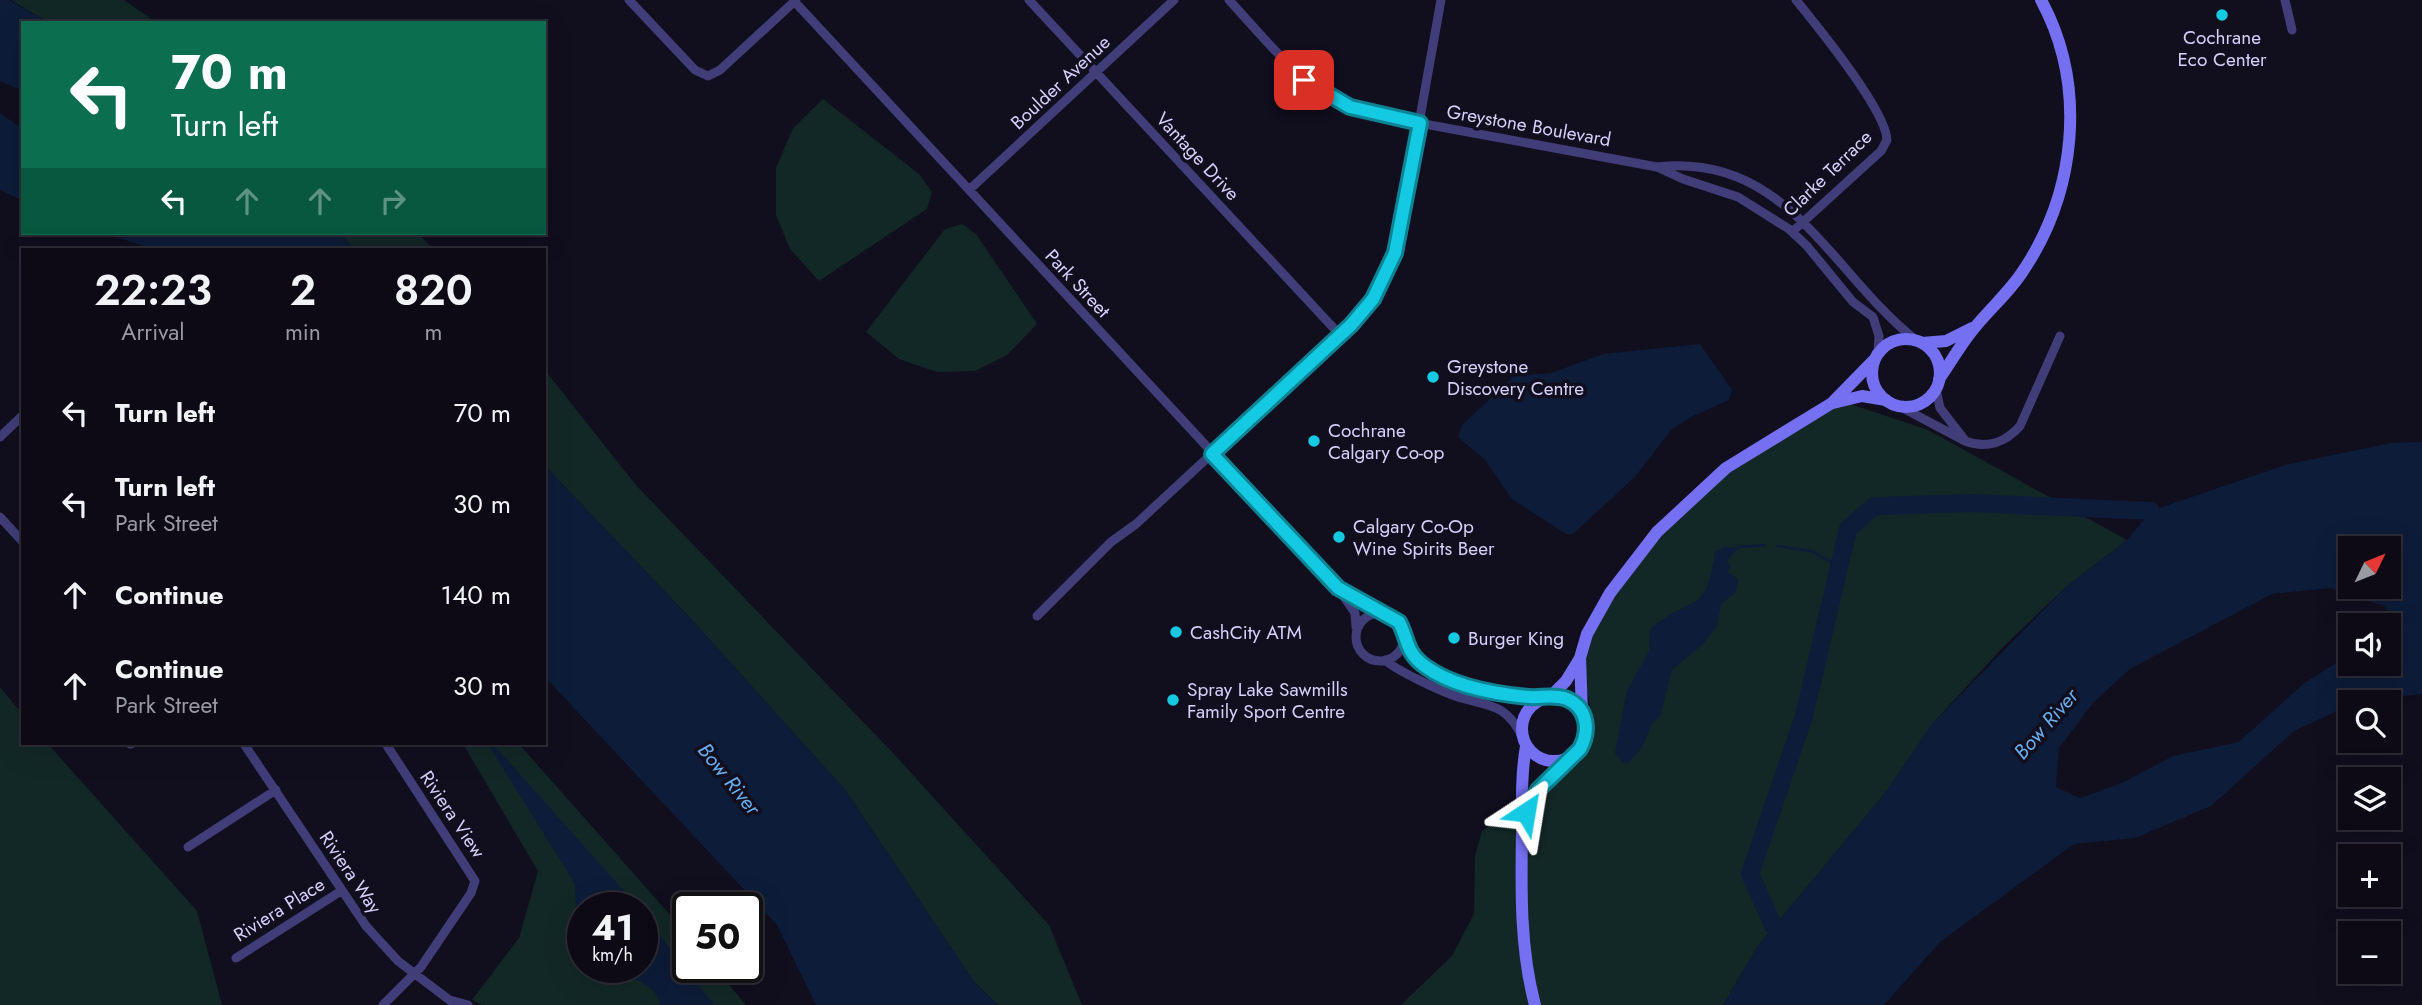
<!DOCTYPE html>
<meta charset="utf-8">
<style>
body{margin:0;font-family:Jost,sans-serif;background:#1b1823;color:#f1f3f6;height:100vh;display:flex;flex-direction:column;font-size:26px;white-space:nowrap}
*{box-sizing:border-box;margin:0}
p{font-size:23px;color:#9a9aa1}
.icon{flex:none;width:38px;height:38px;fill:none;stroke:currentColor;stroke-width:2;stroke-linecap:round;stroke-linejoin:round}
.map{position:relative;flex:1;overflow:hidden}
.drawer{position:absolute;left:21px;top:248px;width:525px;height:497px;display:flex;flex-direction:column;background:#0d0a16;border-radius:0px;box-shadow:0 7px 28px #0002,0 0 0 2px #2d2b35}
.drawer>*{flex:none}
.banner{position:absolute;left:21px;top:21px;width:525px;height:214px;border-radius:0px;box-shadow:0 7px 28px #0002,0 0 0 2px #2d2b35;background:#0b6e4f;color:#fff;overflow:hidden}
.needle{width:46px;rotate:47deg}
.buttons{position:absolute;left:2338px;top:536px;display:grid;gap:14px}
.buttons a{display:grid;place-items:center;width:63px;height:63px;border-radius:0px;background:#0d0a16;box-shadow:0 7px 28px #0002,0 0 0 2px #2d2b35;font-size:35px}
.speed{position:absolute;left:567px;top:892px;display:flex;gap:14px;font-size:35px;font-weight:700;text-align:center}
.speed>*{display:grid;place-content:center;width:91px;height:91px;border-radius:50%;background:#0d0a16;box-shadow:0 7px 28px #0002,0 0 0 2px #2d2b35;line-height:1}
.speed small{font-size:18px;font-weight:400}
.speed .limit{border:4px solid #111;border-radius:10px;background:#fff;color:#111}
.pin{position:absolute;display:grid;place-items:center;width:60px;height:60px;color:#fff;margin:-30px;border-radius:14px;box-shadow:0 4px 10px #0006}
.me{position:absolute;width:77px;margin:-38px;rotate:33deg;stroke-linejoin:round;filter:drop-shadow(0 0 5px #0008)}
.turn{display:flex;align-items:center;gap:24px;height:147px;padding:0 35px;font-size:32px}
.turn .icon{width:91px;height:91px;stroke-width:2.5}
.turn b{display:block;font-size:49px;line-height:60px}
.lanes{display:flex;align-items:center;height:66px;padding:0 35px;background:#0003;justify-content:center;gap:35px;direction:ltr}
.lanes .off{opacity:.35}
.eta{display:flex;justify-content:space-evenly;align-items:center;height:119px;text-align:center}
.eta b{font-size:42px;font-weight:600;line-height:49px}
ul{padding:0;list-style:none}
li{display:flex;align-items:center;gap:21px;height:91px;padding:0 35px}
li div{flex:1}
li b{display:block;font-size:26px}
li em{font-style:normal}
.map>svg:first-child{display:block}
.green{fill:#122827;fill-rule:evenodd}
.water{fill:#0d1c38;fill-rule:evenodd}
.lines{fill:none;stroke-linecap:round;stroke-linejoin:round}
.stream{stroke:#0d1c38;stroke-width:2.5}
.river{stroke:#0d1c38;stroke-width:18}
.minor{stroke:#413d79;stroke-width:9}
.secondary{stroke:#756ff2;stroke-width:12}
.route-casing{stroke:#0d8393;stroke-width:18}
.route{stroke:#14c9e2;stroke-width:12}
.poi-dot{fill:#14c9e2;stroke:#110e1e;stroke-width:2.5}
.labels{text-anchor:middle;stroke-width:7;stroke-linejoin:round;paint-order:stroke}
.poi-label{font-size:19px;fill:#d5d0fb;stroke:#110e1e;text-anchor:start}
.street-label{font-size:19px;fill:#d5d0fb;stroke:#110e1e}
.water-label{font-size:21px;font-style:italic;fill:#67aef1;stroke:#110e1e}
</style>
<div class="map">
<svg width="2422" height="1005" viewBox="0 0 2422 1005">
<rect width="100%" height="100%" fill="#110e1e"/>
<path class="green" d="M11 0H124L157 23H49Z
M823 99 919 174 932 192 927 209 819 281 790 249 776 215V168L793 128Z
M962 224 976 234 1037 324 1007 355 975 371 937 372 899 359 866 332 945 229Z
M338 233H418L434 250H356Z
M544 369 635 484 893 753 1049 925 1082 1005H998L974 982 845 790 691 619 544 465Z
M1841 401 1928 430 2127 540 2066 587 2004 646 1935 721 1885 793 1758 946 1723 1005H1401L1452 956 1474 914 1475 856 1482 831 1580 763 1594 724 1580 658 1600 609 1702 488Z
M0 687 23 715V744H48L197 911 222 1005H0Z
M463 744H519L688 935V968H715L746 1005H482L472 1000 519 938 538 871ZM583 908H642V968H583Z"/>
<path class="water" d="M0 0H9L49 23H23V91L0 81Z
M0 113 23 129V201L0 190Z
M104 233H338L356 250H155Z
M1700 344 1732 390 1729 400 1689 418 1671 430 1635 477 1573 534H1566L1512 499 1485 460 1458 437 1462 425 1514 376 1551 373 1603 354Z
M2422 442V694L2350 702V705L2294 731 2211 806 2135 838 2074 844 1940 942 1884 1005H1723L1758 946 1885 793 1932 724 2066 587 2127 540 2151 511 2285 465 2391 443ZM2350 548H2389V586H2350ZM2331 588 2384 606 2396 624 2389 629V663H2350V654L2303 684 2239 742 2173 756 2124 782 2080 798 2056 787 2059 748 2093 703 2130 669 2272 594Z
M544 465 691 619 845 790 974 982 998 1005H816L777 925 544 676Z
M1724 547H1738L1727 561 1731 566 1728 572 1738 579 1736 592 1721 604 1717 626 1703 644 1672 670 1660 716 1652 724 1641 749 1628 763H1623L1615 753 1627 691 1649 651 1650 629C1691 594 1706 618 1715 552Z
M488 744H493L639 908H583V951L577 958 571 952 565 934 576 908 575 884Z
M642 912 714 1005H660C658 984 632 982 622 968H642Z"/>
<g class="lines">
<path class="stream" d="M1777 546 1811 551 1839 566
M1738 547 1765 545"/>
<path class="river" d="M1774 927 1750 874 1804 716 1848 529 1874 506 1973 503 2151 511"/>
<path class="minor" d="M629 0 695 70 708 76 720 70 796 0
M1029 0 1340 335
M1229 0C1283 59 1310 99 1392 118L1657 167 1683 179 1738 197 1789 229 1807 246 1853 302 1873 317 1879 336 1878 354
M2285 0 2292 30
M794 1 1338 588
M1657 167C1788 152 1831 274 1917 341
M969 190 1174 0
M1792 232 1881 151 1887 140C1886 110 1817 26 1796 0
M1936 389 1940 408 1964 439
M1899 406 1965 441C1986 449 2005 443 2020 426L2060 336
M0 437 23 415
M0 517 23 542
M1356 637a24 24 0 1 1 48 0a24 24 0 1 1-48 0Z
M1037 616 1111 542 1136 524 1351 325C1374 301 1390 273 1398 241L1441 0
M1356 627 1355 613 1338 588 1379 612
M1404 640C1430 687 1495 695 1544 698
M1385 660C1397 671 1439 690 1455 696 1488 707 1504 701 1522 736
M130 744H131
M244 744 366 926 398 961 456 1005
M188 847 276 790
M236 958 341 891
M450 1000 468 1005
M383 1005 421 967 471 893 475 881 386 744"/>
<path class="secondary" d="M1872 373a34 34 0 1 1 68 0a34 34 0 1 1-68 0Z
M1922 343 1946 341 1972 328
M1939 379C1951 362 1962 342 1976 326 1991 308 2008 293 2021 274 2076 194 2088 87 2041 0
M1833 403 1862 396 1886 400
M1580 658 1582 713
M1551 696 1566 681 1580 658 1587 634 1610 593 1657 532 1726 468 1832 403 1875 359
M1522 729a32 32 0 1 1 64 0a32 32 0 1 1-64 0Z
M1526 746C1521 775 1522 802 1522 832 1521 890 1520 949 1535 1005
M1524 818 1538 790 1570 759"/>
</g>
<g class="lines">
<g class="route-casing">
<path id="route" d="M1304 80 1350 107 1420 123 1395 253 1373 299 1351 325 1212 454 1338 588 1399 622C1409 641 1405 652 1426 667 1454 687 1495 694 1529 697 1542 698 1554 694 1567 699 1588 708 1590 731 1580 749L1538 790 1526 812"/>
</g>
<use href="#route" class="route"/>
</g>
<g class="poi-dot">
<circle cx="2222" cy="15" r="7"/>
<circle cx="1433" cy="377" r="7"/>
<circle cx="1314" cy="441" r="7"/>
<circle cx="1339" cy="537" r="7"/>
<circle cx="1176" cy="632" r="7"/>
<circle cx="1454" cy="638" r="7"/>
<circle cx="1173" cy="700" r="7"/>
</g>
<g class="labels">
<g class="poi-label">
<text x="2222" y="44" text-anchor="middle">Cochrane<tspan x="2222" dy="22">Eco Center</tspan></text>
<text x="1447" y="373">Greystone<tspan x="1447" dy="22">Discovery Centre</tspan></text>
<text x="1328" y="437">Cochrane<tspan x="1328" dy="22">Calgary Co-op</tspan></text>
<text x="1353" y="533">Calgary Co-Op<tspan x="1353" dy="22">Wine Spirits Beer</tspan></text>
<text x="1190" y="639">CashCity ATM</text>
<text x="1468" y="645">Burger King</text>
<text x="1187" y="696">Spray Lake Sawmills<tspan x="1187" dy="22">Family Sport Centre</tspan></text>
</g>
<g class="street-label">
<text transform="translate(1060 82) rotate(-43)" y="7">Boulder Avenue</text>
<text transform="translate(1529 125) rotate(10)" y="7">Greystone Boulevard</text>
<text transform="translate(1198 156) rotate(47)" y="7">Vantage Drive</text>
<text transform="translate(1827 173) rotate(-44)" y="7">Clarke Terrace</text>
<text transform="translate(1078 283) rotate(47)" y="7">Park Street</text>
<text transform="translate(453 814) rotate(56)" y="7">Riviera View</text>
<text transform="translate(351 872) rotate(56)" y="7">Riviera Way</text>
<text transform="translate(279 909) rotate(-32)" y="7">Riviera Place</text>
</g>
<g class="water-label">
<text transform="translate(2046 724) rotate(-49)" y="7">Bow River</text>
<text transform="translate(729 779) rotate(51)" y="7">Bow River</text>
</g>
</g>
</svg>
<div class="buttons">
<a><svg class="needle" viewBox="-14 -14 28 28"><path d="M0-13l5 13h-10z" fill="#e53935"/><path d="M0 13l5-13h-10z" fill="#9a9aa1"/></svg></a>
<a><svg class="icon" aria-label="sound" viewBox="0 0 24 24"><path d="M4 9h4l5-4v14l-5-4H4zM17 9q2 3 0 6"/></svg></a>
<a><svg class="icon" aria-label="search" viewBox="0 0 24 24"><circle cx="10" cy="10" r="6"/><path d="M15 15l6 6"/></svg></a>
<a><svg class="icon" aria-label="layers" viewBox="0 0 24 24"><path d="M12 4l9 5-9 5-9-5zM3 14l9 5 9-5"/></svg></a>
<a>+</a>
<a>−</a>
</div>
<div class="speed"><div>41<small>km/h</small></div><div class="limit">50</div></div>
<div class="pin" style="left:1304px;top:80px;background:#d93025"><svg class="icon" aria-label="arrive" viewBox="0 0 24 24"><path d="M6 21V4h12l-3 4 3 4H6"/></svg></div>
<svg class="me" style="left:1526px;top:812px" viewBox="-20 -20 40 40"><path d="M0-17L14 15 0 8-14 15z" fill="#14c9e2" stroke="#fff" stroke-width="4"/></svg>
<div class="banner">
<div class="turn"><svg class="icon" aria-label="left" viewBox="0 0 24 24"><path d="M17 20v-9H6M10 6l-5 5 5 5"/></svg><div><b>70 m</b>Turn left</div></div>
<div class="lanes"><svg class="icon" aria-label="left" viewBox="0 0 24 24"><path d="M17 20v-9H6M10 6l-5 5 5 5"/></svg><svg class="icon off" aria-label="ahead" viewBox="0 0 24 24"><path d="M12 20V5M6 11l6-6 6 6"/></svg><svg class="icon off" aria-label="ahead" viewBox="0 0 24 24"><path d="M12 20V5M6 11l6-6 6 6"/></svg><svg class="icon off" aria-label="right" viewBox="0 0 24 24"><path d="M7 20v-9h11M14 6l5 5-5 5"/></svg></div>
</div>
<section class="drawer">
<div class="eta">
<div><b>22:23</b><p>Arrival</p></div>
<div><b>2</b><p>min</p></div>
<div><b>820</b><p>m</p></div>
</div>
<ul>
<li><svg class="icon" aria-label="left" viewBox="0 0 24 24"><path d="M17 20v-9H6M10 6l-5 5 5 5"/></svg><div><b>Turn left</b></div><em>70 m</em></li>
<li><svg class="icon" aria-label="left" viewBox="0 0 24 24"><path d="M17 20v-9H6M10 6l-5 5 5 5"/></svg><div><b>Turn left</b><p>Park Street</p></div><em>30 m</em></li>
<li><svg class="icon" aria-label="ahead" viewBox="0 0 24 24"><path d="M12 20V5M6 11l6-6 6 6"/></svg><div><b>Continue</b></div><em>140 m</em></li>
<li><svg class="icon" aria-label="ahead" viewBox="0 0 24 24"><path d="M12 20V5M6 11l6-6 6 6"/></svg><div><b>Continue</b><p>Park Street</p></div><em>30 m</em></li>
</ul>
</section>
</div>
